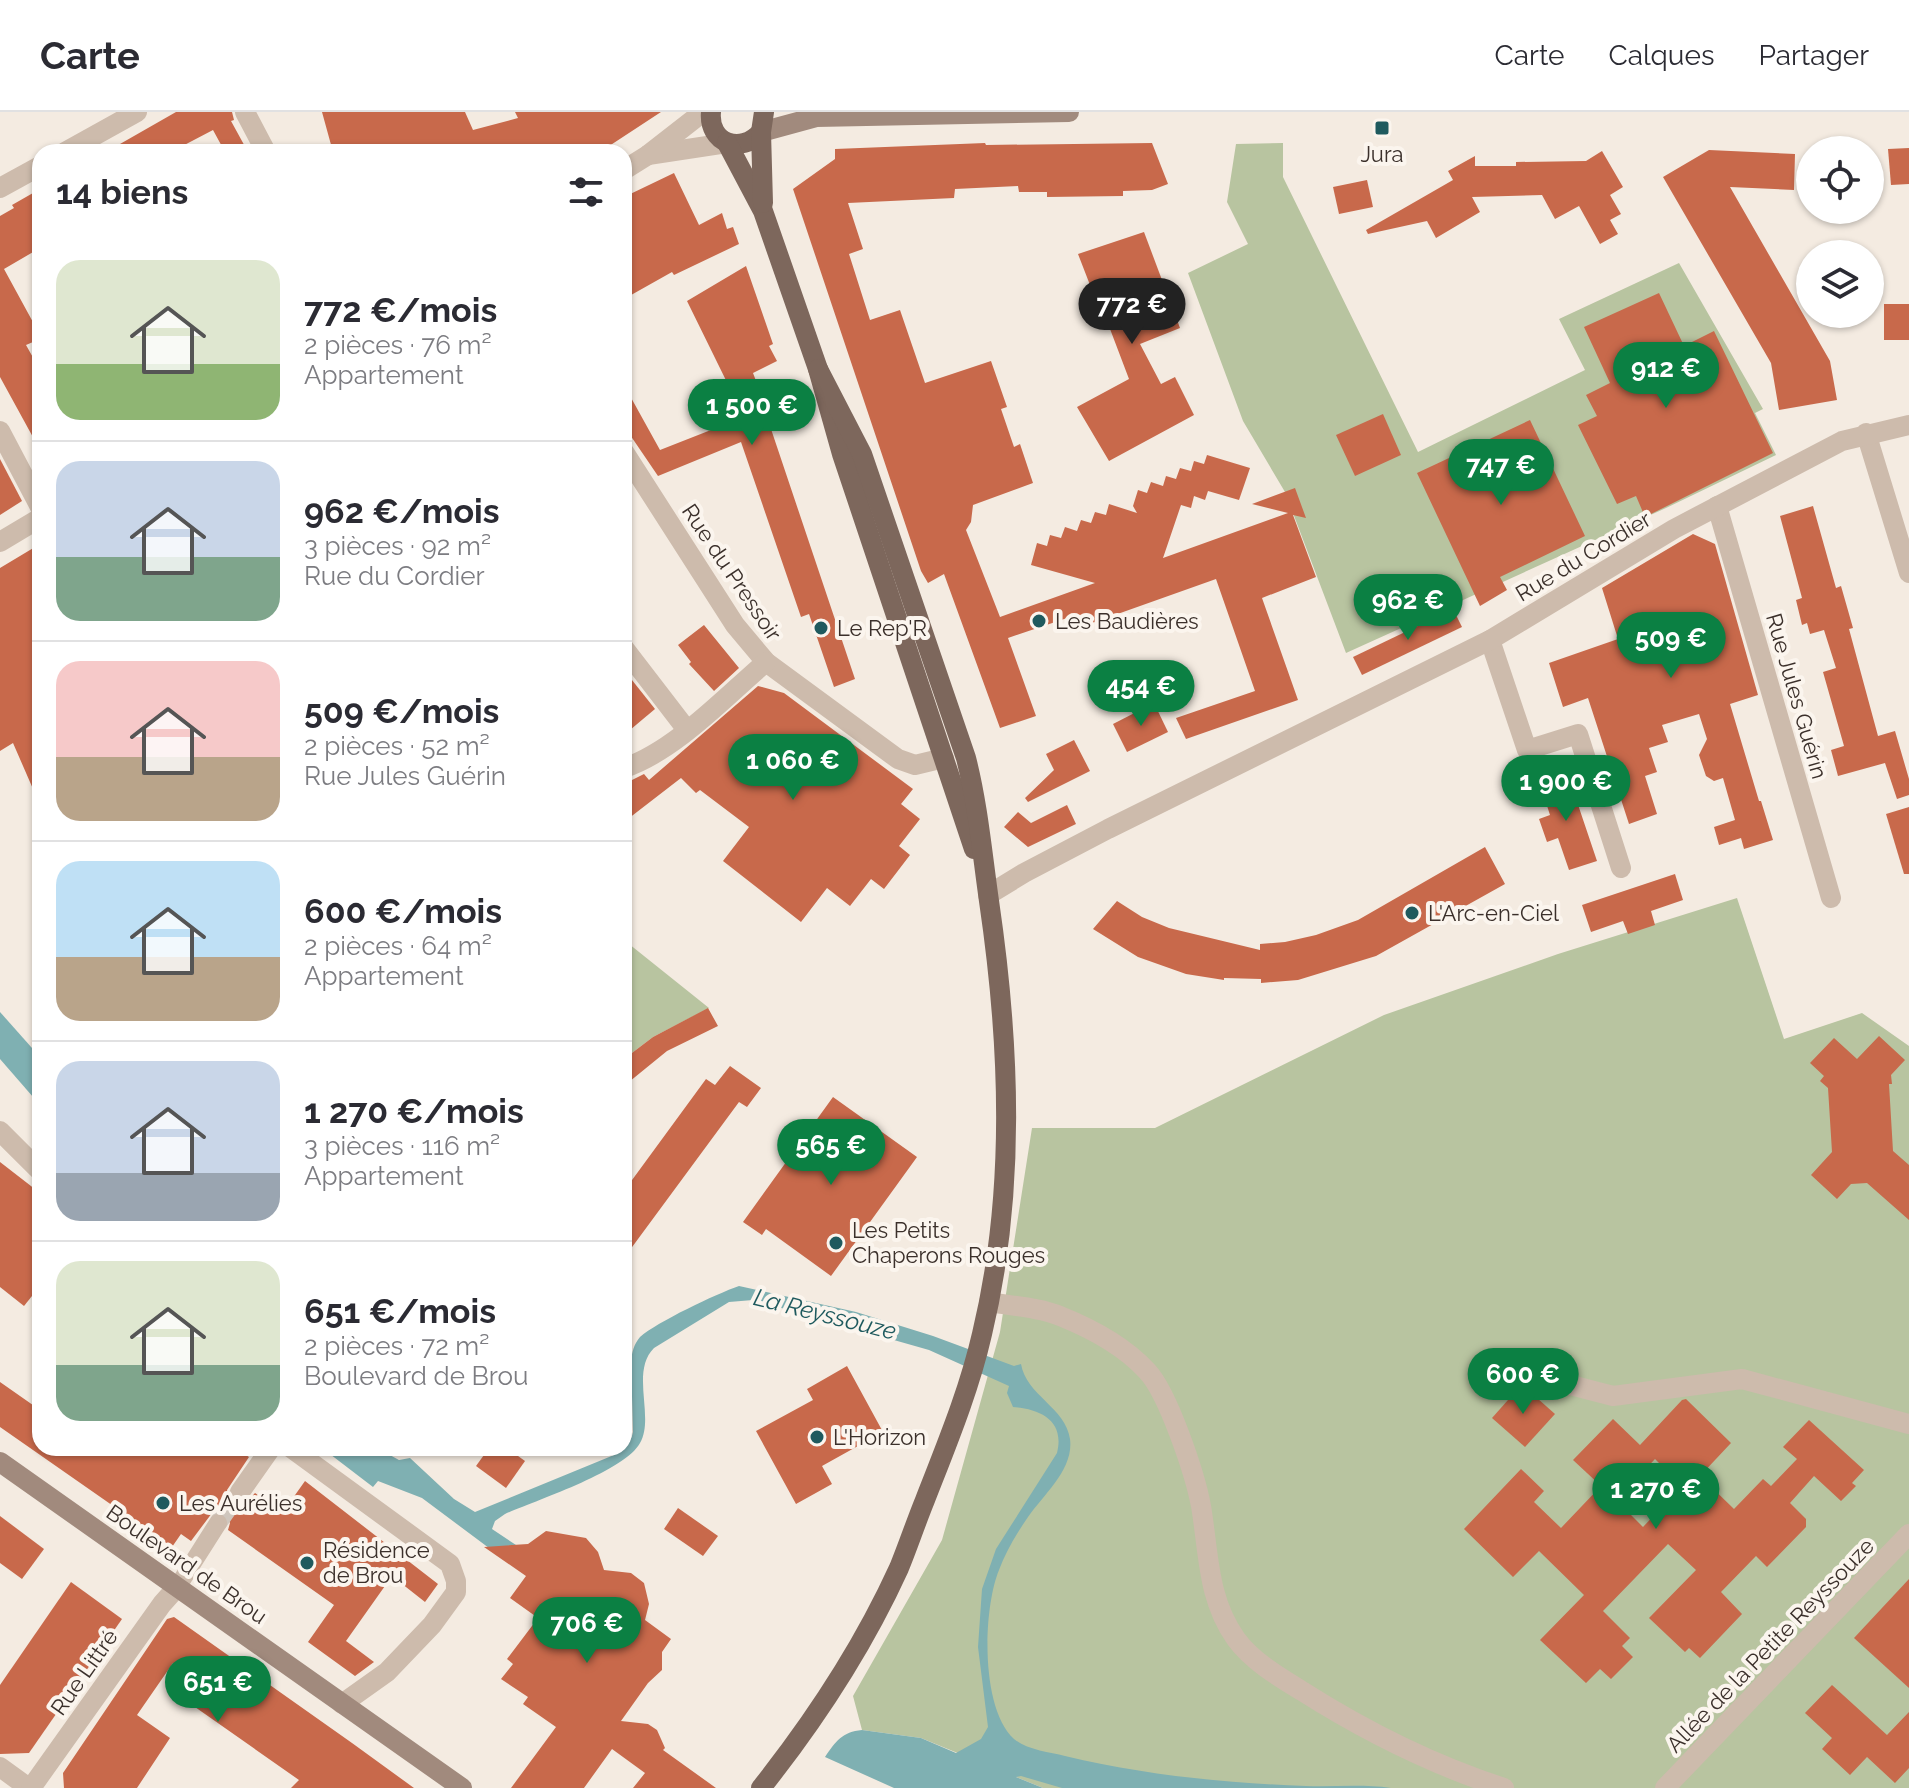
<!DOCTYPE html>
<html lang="fr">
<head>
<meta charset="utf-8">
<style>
	body { margin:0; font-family:Raleway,sans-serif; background:#f2f2f3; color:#2b2b33; height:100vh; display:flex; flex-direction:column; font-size:30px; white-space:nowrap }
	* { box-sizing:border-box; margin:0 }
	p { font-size:26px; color:#7c7c81 }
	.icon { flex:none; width:44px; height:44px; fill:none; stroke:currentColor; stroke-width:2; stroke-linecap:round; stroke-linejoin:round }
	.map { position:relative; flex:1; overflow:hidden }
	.panel { position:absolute; left:32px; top:32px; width:600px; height:1312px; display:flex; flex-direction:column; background:#fff; border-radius:24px; box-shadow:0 2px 6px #0004 }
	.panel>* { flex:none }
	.fabs { position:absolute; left:1796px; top:24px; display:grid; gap:16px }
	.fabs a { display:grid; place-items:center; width:88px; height:88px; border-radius:50%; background:#fff; box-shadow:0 2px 6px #0004; font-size:40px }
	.price { position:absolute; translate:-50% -68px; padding:0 18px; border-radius:28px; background:#0b8043; color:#fff; font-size:26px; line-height:52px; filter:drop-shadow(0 2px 4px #0008) }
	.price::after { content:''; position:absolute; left:50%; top:48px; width:24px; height:18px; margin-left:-12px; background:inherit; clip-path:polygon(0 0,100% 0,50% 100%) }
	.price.active { background:#222; color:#fff }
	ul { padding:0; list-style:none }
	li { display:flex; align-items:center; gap:24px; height:200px; padding:0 24px }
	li+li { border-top:2px solid #e1e1e2 }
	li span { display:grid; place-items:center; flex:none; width:224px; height:160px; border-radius:24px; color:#555 }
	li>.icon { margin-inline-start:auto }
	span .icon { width:96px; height:96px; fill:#fffc; stroke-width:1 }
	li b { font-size:34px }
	h2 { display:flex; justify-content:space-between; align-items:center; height:96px; padding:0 24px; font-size:34px }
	header { display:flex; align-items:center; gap:48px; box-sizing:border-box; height:112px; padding:0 40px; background:#fff; border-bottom:2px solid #e1e1e2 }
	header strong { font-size:38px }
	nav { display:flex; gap:44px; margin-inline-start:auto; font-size:28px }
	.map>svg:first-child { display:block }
</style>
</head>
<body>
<header>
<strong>Carte</strong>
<nav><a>Carte</a><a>Calques</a><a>Partager</a></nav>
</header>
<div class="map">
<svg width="1909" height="1676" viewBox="0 0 1909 1676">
	<rect width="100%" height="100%" fill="#f4ebe1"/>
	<g fill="#b8c4a0">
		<path d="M1283,31V65L1418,340L1585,258L1559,207L1679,151L1763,297L1755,301L1776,343L1666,396L1346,541L1285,380L1243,309L1188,161L1248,132L1227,90L1236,32Z"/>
		<path d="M1737,786L1784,927L1862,901L1909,934V1676H1043L921,1626L862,1618L853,1584L942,1428L1000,1220L1032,1016H1155L1384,903L1558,842Z"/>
		<path d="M624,828L709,896L653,925L624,947Z"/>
	</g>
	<g fill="#7fb0b2">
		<path d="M0,900L40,945V993L0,947Z"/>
		<path d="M739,1174L856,1200L933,1224L1014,1254L1021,1252C1026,1283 1066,1296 1070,1327C1074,1357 1044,1382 1028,1405C1017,1421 1006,1439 999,1458C983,1497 980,1596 1014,1627C1027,1638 1049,1640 1065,1644C1144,1663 1225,1671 1306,1674C1334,1675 1363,1672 1391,1676H1062L1021,1664L1016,1665L1043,1676H894L825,1645C836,1629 842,1620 862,1618L921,1626L956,1641L981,1627L988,1615L978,1535L982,1477L996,1437L1057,1341C1065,1309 1041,1297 1013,1295L1007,1281L1009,1274L929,1238L753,1188L729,1190L654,1236C630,1260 655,1305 640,1331C625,1359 537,1388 505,1402L495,1409L492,1417L516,1433L489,1436L422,1386L378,1369L373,1375L322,1336H377L399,1348L410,1346L454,1387L475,1400L614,1343C623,1337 631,1331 633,1320L631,1249C632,1240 634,1232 640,1225C657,1210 716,1182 739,1174Z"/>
	</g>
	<g fill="#c8694b" fill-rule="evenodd">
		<path d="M176,0H232L234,8L231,9L248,40H225L213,18L171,40H106Z"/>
		<path d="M322,0H465L473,18L518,6L515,0H661L600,40H333Z"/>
		<path d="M985,31L986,33L1152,31L1168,72L1152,78L1123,79V84L1047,85V80H1019L1018,74L955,77L954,86L848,91L863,137L849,142L870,208L900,198L925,271L991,249L1007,295L1001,297L1014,335L1020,332L1033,371L973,393L971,410L966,418L1000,505L1095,471L1031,453L1037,431L1047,434L1050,423L1061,426L1065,415L1077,419L1081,408L1091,411L1095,400L1106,403L1109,392L1137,401L1133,394L1138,378L1147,381L1151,370L1163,374L1166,364L1176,367L1180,356L1191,359L1194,349L1204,352L1207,343L1250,356L1239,388L1208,379L1205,388L1194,384L1191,396L1181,393L1163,446L1288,401L1252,392L1295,376L1306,406L1293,403L1316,465L1262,486L1298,588L1186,627L1176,606L1255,579L1216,467L1081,515L1076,503L1008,526L1036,604L1000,616L944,462L928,471L921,459L793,77L835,47V37Z"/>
		<path d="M1909,36V72L1891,73L1888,37Z"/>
		<path d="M1709,38L1795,42L1794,78L1730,75L1830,249L1837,288L1779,298L1771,251L1663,65Z"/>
		<path d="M1602,39L1623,75L1610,83L1621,102L1610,108L1618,122L1600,132L1579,94L1555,107L1542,83L1472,85L1480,100L1436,126L1427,109L1368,122L1366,118L1453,68L1448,59L1475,44V54H1516V50L1586,49Z"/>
		<path d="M674,61L699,113L722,101L727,117L733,115L739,132L674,163L672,160L624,187V85Z"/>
		<path d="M1367,68L1373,95L1339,102L1333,75Z"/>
		<path d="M40,77V136L4,157L40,223V227L26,233L40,258V338L0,265V104L14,96L12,93Z"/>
		<path d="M1144,120L1180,216L1140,232L1161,272L1175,265L1194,303L1109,349L1077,295L1129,267L1107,209L1100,212L1086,174L1090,173L1078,142Z"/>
		<path d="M746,154L773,232L769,234L777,249L753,261L774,316L771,317L855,567L834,575L809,502L801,505L741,330L658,364L624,314V273L660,338L744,305L687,189Z"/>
		<path d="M1659,181L1684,234L1714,219L1773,341L1645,405L1636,384L1617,392L1578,313L1597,304L1586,283L1610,271L1584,215Z"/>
		<rect x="1884" y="192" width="25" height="36"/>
		<path d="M1383,302L1401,343L1355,364L1336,323Z"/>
		<path d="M1530,308L1585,424L1500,465L1507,478L1480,494L1417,361Z"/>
		<path d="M0,347L22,389L0,403Z"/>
		<path d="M1813,394L1836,476L1841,474L1853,516L1849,517L1878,624L1895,619L1909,667V683L1897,687L1885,651L1838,664L1831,638L1844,634L1823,560L1836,556L1824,518L1810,522L1807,511L1802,513L1796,488L1802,486L1780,404Z"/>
		<path d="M1693,422L1715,432L1758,583L1730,592L1759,689H1761L1773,728L1744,737L1741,726L1719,733L1714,715L1735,708L1723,666L1714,669L1706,664L1699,643L1707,627L1699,602L1662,613L1668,630L1649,636L1657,660L1645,664L1657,702L1629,712L1588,586L1563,595L1549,551L1618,527L1602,476Z"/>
		<path d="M40,432V693L13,631L0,639V456Z"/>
		<path d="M1453,497L1462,515L1362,563L1353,545Z"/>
		<path d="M704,513L739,556L714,579L689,552L691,550L678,533Z"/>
		<path d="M624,558L655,597L624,623Z"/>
		<path d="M758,574L784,581L913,677L901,692L920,707L899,734L910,743L884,777L871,767L850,794L827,776L801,810L723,749L749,715L700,678L696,681L681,666L624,710V672L644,662L649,668Z"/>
		<path d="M1154,591L1168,620L1127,640L1113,612Z"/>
		<path d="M1074,628L1090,659L1028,690L1025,686L1054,658L1046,642Z"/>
		<path d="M1568,663L1597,749L1569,758L1558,726L1547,730L1539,707L1550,703L1540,672Z"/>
		<path d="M1067,693L1076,712L1028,735L1004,715L1018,700L1031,711Z"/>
		<path d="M1909,695V762H1904L1886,702Z"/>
		<path d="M1485,735L1505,772L1376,844L1298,868L1261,871V867L1224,866V868L1186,862L1138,845L1093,817L1117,789L1142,805L1169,816L1260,838V832L1285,830L1316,823L1358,808Z"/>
		<path d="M1675,762L1683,788L1651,799L1655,813L1628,822L1623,809L1591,820L1582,793Z"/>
		<path d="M708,896L718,914L667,939L624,974V947L653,925Z"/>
		<path d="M1879,924L1905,948L1891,963L1892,972H1889L1893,1039L1909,1053V1108L1867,1071L1851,1072L1837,1087L1811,1063L1832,1040L1828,976L1820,969L1824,964L1810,951L1834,926L1857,947Z"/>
		<path d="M730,954L761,976L747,995L739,990L624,1146V1079L706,967L715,973Z"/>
		<path d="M833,985L917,1045L831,1164L766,1117L762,1123L743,1110Z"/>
		<path d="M0,1050L40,1081V1174L24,1194L0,1175Z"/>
		<path d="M847,1254L883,1320L822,1354L832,1372L796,1392L756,1319L813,1288L807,1277Z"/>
		<path d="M0,1270L40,1298V1336H236L249,1345L227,1378L228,1385L233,1391L245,1392L255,1381L283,1400L305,1369L438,1472L425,1490L392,1464L346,1529L374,1550L355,1564L308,1530L334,1493L228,1418L230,1411L225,1401H212L191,1429L181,1422L172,1435L0,1315Z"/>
		<path d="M1528,1278L1555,1302L1525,1335L1492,1306L1516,1279Z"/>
		<path d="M1686,1287L1731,1331L1700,1364L1734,1397L1763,1367L1771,1374L1797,1347L1783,1335L1809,1308L1864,1358L1852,1371L1856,1374L1841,1389L1814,1364L1790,1391L1806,1407V1415L1767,1455L1756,1444L1721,1480L1742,1502L1700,1546L1689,1536L1685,1540L1649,1506L1696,1458L1668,1432L1603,1499L1630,1526L1622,1534L1633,1545L1611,1567L1600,1557L1586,1571L1540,1528L1584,1483L1539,1439L1513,1465L1464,1417L1521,1357L1544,1379L1534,1390L1561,1416L1601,1374L1573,1348L1613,1307L1640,1333L1682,1288ZM1655,1347L1682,1374L1643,1415L1616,1388Z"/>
		<path d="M489,1336H507L525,1349L506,1376L476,1354Z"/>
		<path d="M678,1396L718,1424L703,1444L664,1417Z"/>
		<path d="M0,1404L44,1437L22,1467L0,1451Z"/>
		<path d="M546,1419L586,1426L598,1440L604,1458L631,1461L644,1471L649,1492L645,1508L671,1527L662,1540V1558L648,1571L621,1609L648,1612L657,1618L665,1636L663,1638L716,1676H633L645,1661L612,1637L584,1676H511L556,1615L523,1592L528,1585L501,1567L513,1552L507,1547L538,1506L510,1486L526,1464L484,1435L528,1432Z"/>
		<path d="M1909,1467V1576L1854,1526Z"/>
		<path d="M71,1470L122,1507L29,1641L0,1642V1573Z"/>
		<path d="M174,1505L352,1631L414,1676H291L299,1668L195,1595L210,1576L173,1551L137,1603L170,1626L137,1676H64L63,1661L167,1507Z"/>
		<path d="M1832,1573L1887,1623L1909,1600V1656L1895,1671L1867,1645L1850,1663L1822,1637L1832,1626L1805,1601Z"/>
	</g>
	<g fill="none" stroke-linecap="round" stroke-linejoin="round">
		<path stroke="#cfc6bd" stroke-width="18" stroke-dasharray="18 9" stroke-linecap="butt" d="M218,1411L240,1380"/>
		<path stroke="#cdbbac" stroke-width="18" d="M178,1474L218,1411"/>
		<g stroke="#cdbbac" stroke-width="20">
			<path d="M245,0L266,40"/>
			<path d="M65,40L137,0"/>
			<path d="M0,76L40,54"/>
			<path d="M0,319L40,395"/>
			<path d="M1866,321L1909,461"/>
			<path d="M624,340L735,513L766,550L898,647L915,653L944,646"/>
			<path d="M1717,394L1831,786"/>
			<path d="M1490,528L1527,638L1578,622L1621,756"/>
			<path d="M624,536L687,618"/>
			<path d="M624,656C675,639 725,585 766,550"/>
			<path d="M988,783L1024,761L1108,717L1490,528L1674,417L1842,329L1909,313"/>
			<path d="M0,1019L40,1059"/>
			<path d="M989,1190C1011,1194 1039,1195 1060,1204C1090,1216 1125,1235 1147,1259C1168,1281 1195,1362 1201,1394C1209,1441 1207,1486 1236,1527C1252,1549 1279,1565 1302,1579C1365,1619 1433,1653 1504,1676"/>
			<path d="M1501,1268L1536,1264L1613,1284L1742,1267L1909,1312"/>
			<path d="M291,1336L450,1452L456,1469V1480L432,1513L387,1560L342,1592"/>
			<path d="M240,1380L271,1336"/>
			<path d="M0,1655L29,1676"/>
			<path d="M31,1676L162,1492L178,1474"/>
			<path d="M1665,1676L1909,1422"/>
		</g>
		<g stroke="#cdbbac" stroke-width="20">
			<path d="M648,43L727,31"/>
			<path d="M624,58L648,43L703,0"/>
			<path d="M0,430L40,406"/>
		</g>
		<g stroke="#a18a7d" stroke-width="20">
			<path d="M761,20L816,5L1069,0"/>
			<path d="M0,1350L462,1676"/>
		</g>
		<g stroke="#7d675c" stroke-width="20">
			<path d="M711,0C708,31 741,43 761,20"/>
			<path d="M727,31L763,99L818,257L842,342L974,737"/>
			<path d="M763,91L761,20L764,0"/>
			<path d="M761,1676C815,1608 863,1535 899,1456C908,1434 916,1410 925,1388C946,1334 969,1279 982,1222C1016,1081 1010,932 989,789C982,740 978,693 966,646L862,342L818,257"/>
		</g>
	</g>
	<g fill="#1f5a5e" stroke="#fbf5ee" stroke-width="3">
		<rect x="1374" y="8" width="16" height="16" rx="4"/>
		<circle cx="1039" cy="509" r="8"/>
		<circle cx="821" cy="516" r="8"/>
		<circle cx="1412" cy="801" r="8"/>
		<circle cx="836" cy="1131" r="8"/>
		<circle cx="817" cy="1325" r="8"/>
		<circle cx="163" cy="1391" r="8"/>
		<circle cx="307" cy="1451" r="8"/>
	</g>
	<g text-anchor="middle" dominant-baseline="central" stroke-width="8" stroke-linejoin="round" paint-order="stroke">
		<g font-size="22" fill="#3b302b" stroke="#fbf5ee" text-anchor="start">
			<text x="1382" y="42" text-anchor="middle">Jura</text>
			<text x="1055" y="509">Les Baudières</text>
			<text x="837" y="516">Le Rep'R</text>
			<text x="1428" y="801">L'Arc-en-Ciel</text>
			<text x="852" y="1118">Les Petits<tspan x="852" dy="25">Chaperons Rouges</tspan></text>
			<text x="833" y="1325">L'Horizon</text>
			<text x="179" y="1391">Les Aurélies</text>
			<text x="323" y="1438">Résidence<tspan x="323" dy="25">de Brou</tspan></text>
		</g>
		<g font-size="22" fill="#3b302b" stroke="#fbf5ee">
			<text transform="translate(1583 444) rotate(-31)">Rue du Cordier</text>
			<text transform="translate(732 460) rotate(56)">Rue du Pressoir</text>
			<text transform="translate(1797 584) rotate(74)">Rue Jules Guérin</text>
			<text transform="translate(187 1452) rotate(35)">Boulevard de Brou</text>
			<text transform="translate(1770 1533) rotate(-46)">Allée de la Petite Reyssouze</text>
			<text transform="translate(84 1560) rotate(-55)">Rue Littré</text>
		</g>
		<g font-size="24" font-style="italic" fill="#1f5a5e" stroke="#fbf5ee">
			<text transform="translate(825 1202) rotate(14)">La Reyssouze</text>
		</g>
	</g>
</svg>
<div class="fabs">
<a><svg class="icon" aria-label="locate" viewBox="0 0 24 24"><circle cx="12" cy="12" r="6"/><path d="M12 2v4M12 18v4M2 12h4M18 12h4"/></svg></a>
<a><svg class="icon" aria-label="layers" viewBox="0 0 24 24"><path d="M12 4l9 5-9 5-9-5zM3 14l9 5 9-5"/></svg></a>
</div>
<b class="price active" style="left:1132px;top:234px">772 €</b>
<b class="price" style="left:1666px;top:298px">912 €</b>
<b class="price" style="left:752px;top:335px">1 500 €</b>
<b class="price" style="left:1501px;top:395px">747 €</b>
<b class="price" style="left:1408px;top:530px">962 €</b>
<b class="price" style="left:1671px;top:568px">509 €</b>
<b class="price" style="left:1141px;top:616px">454 €</b>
<b class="price" style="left:793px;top:690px">1 060 €</b>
<b class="price" style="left:1566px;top:711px">1 900 €</b>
<b class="price" style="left:831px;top:1075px">565 €</b>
<b class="price" style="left:1523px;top:1304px">600 €</b>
<b class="price" style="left:1656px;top:1419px">1 270 €</b>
<b class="price" style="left:587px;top:1553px">706 €</b>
<b class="price" style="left:218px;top:1612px">651 €</b>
<section class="panel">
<h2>14 biens<svg class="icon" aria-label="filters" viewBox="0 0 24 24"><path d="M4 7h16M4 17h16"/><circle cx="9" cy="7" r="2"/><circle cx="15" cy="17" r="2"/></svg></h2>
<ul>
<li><span style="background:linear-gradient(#dfe7d0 65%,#8fb573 0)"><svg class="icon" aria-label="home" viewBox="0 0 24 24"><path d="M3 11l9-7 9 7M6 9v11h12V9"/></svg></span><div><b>772 €/mois</b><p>2 pièces · 76 m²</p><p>Appartement</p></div></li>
<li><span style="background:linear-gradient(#c9d6e8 60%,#7fa58c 0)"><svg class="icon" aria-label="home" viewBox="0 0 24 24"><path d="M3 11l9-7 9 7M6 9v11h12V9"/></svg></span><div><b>962 €/mois</b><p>3 pièces · 92 m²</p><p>Rue du Cordier</p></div></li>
<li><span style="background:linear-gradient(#f6c9c9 60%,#b9a48a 0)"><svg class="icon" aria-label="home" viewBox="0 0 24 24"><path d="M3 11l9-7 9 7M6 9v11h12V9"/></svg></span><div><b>509 €/mois</b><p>2 pièces · 52 m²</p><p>Rue Jules Guérin</p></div></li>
<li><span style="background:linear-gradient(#bfe0f5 60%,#b9a48a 0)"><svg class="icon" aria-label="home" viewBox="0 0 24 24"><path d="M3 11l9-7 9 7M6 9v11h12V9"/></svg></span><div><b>600 €/mois</b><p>2 pièces · 64 m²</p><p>Appartement</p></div></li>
<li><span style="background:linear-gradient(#c9d6e8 70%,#9aa5b1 0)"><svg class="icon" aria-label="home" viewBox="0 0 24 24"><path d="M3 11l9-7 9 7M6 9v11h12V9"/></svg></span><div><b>1 270 €/mois</b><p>3 pièces · 116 m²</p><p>Appartement</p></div></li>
<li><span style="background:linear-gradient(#dfe7d0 65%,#7fa58c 0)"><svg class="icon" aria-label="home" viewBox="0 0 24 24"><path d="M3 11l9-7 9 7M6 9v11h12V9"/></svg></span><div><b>651 €/mois</b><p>2 pièces · 72 m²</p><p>Boulevard de Brou</p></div></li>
</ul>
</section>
</div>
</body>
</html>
